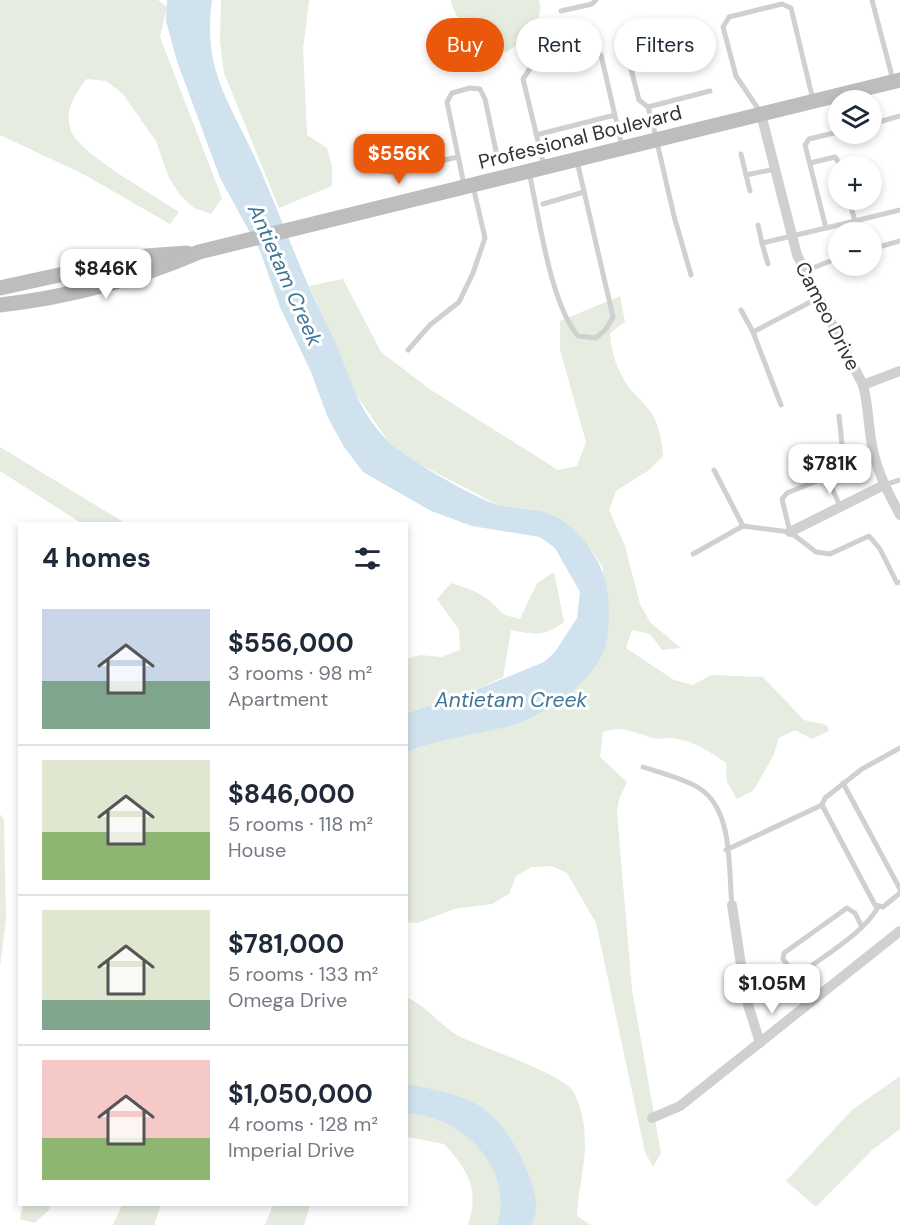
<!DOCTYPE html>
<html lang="en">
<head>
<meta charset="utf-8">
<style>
	body { margin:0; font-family:"DM Sans",sans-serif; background:#f2f2f3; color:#1f2937; height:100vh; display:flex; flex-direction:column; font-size:22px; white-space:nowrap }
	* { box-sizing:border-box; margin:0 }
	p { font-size:20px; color:#747a83 }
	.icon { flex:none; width:33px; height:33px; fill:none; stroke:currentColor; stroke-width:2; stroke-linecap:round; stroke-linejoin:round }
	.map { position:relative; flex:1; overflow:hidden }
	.side { position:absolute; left:18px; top:522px; width:390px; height:684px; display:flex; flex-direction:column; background:#fff; border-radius:0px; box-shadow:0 3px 9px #0003 }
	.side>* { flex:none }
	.guide { position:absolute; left:426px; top:18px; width:384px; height:54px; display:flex; gap:12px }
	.fabs { position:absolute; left:828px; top:90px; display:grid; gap:12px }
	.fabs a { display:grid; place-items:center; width:54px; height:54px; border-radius:50%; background:#fff; box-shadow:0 3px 9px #0003; font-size:30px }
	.price { position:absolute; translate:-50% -51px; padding:0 14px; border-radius:12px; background:#fff; color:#222; font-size:20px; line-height:39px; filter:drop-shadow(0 2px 3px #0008) }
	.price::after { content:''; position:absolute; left:50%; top:36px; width:18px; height:14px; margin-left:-9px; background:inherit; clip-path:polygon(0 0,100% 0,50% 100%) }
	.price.current { background:#ea580c; color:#fff }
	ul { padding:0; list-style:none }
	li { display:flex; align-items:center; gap:18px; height:150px; padding:0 24px }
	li+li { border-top:2px solid #e0e1e3 }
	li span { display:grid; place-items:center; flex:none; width:168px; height:120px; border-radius:0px; color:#555 }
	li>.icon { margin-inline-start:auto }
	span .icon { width:72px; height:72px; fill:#fffc; stroke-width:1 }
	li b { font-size:26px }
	h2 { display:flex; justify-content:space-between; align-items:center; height:72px; padding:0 24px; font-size:26px }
	.pill { padding:0 21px; border-radius:27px; background:#fff; box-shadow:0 3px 9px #0003; font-size:21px; line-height:54px }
	.pill.current { background:#ea580c; color:#fff }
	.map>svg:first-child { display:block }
</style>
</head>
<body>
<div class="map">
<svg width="900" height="1225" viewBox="0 0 900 1225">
	<rect width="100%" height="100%" fill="#fff"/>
	<g fill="#e6ecdf">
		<path d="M0,0H158L167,7L160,37L222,198L211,214L194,208L180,195L169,178L156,141L122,93L106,81L87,79C74,94 63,113 72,133C83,156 156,196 179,212L170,224L83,174L0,135Z"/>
		<path d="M221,0H309L303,49L307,135L327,148L332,166V186L279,208L224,73L220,42Z"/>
		<path d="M451,0H539C545,23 524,40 507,52C501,52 492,52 488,49C476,42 451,14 451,0Z"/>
		<path d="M343,279L381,352L431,390L558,470L577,466L586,442L560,350V321L620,296L625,322L610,333C611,353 617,370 628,386C637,398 648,405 655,419C660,431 662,443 663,456L649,470L616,491L609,510L625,546L640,604L650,622L681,648L662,650L650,634L632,630L626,648L674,680L693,685L711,675L763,677L804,720L827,725L829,731L812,739L795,730L779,738L773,756L754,790L737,799L727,782L726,763C711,752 690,739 671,738C665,737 658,740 653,738C635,733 622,725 603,732L600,757L627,782L619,799L617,813L632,990L661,1153L653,1167L645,1152L596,923L567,873L552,866L532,867L516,876L509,894L492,904L454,909L418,923L407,922V752C442,737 482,734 518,723C547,714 572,691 593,670L603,568L594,553L568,526L532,509L500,506L406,457L388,441L351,387L335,341L309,286Z"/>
		<path d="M0,447L125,523H81L0,471Z"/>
		<path d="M554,572L564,622C544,637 535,635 511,630L503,677L468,693L407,713L406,659L420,655L441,657L460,650L459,630L437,599L451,583C463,587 477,591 487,599C505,612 494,613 520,619L537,583Z"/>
		<path d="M0,814L4,820L6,920L0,967Z"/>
		<path d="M406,997C428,1006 440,1027 461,1037C483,1048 560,1073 572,1090C583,1106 585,1129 585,1147C584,1170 578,1193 577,1216L591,1225H532L536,1205L450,1094L407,1084Z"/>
		<path d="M900,1076V1129L872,1150L816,1207L786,1181L852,1110Z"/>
		<path d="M407,1114C462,1115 515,1169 497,1225H468C480,1189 468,1170 444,1144L407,1137Z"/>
		<path d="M23,1205V1204L50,1205L49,1210L34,1223L20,1219Z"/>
		<path d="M122,1205V1204L161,1205L154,1225H113Z"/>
		<path d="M273,1205H310L304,1225H265Z"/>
	</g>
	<g fill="#cfe2ee">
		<path d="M167,0H212C209,23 209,45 215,68C225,104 246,135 260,169C277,208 292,248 309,287C317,305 326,321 334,339C351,378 356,409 388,441C403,457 481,502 502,506C520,509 538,508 554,516C582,530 606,565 608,596C609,613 610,638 603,653C589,684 550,712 519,723C482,735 442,737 407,752V713L468,693L544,662L555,652L577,618L580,592L555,548L540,537L472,526L431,511L363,472L344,447L328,418L311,372L280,307L260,251L220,178L177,61L166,21Z"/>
		<path d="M407,1084C430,1089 457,1093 478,1105C506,1121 532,1171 536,1202C537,1210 534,1218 532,1225H497C515,1169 462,1115 407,1114Z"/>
	</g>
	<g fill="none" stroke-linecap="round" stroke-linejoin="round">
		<g stroke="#d0d0d0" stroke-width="5">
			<path d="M872,0L893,80"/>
			<path d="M561,11L592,4L596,0"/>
			<path d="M654,33L633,38L625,46L639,100L648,107L653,125L674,216L691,275"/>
			<path d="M648,107L710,91"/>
			<path d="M761,113L736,76L723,27L729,17L782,4L791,8L813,100"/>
			<path d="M872,124L900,116"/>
			<path d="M838,132L809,139L805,145L826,228L900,210"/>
			<path d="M536,135L615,115"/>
			<path d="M741,154L746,175L775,169"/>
			<path d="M362,160L382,171L391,172L458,157"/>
			<path d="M810,163L835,157L841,166"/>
			<path d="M544,166L523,79L531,67L597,53L601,55L622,146"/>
			<path d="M529,172C539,216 550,303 578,336L596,338L606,329L613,317L577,161"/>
			<path d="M746,175L750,191"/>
			<path d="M464,185L447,102L452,93L470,88L480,89L485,99L496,151"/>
			<path d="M849,200L855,221"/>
			<path d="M543,204L584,192"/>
			<path d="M758,225L762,243L826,228"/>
			<path d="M762,243L768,264"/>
			<path d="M872,249L900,241"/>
			<path d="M805,271L838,258"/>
			<path d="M741,310L753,332"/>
			<path d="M408,350L430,325L459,302L473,273L485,238L473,186"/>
			<path d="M781,405L753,332L818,298"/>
			<path d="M714,470L743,526L790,532L816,552L830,554L869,536L880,549L897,583L900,582"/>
			<path d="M827,477L841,469L844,463L839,416"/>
			<path d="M884,485L900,480"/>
			<path d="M790,532L782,499L787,493L827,477L840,506"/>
			<path d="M693,554L743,526"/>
			<path d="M900,748L862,769L825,798L822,805L875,905L883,907L900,893"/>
			<path d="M643,767C661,773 683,778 699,788C734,810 728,869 732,905"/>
			<path d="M843,783L900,889"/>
			<path d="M726,850L822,805"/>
			<path d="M798,979L783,959L784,953L847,908L855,913L862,927"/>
			<path d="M813,1001L798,979L803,972C825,955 866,931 878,907"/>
		</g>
		<g stroke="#d0d0d0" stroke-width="10">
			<path d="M761,114L797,255L863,385C869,407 868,429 873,450C878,474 889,494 900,515"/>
			<path d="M863,385L900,371"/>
			<path d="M790,532L884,485"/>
			<path d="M732,905L746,998L760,1043"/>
			<path d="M652,1118L680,1106L900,931"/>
		</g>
		<g stroke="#bdbdbd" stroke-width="15">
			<path d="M0,288L146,256L187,253"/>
			<path d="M0,305C68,297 137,279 199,252L900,80"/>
		</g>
	</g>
	<g text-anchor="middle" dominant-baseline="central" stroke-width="6" stroke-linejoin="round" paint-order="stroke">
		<g font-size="20" fill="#333" stroke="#fff">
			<text transform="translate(580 137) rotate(-14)">Professional Boulevard</text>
			<text transform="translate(828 316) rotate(63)">Cameo Drive</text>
		</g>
		<g font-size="21" font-style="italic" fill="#3f7597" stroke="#fff">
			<text transform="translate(285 275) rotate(66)">Antietam Creek</text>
			<text x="511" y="700">Antietam Creek</text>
		</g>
	</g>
</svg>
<div class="fabs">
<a><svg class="icon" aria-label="layers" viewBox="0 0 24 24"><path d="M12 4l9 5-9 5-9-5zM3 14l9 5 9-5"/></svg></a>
<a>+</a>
<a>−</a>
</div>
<b class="price current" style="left:399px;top:185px">$556K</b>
<b class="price" style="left:106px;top:300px">$846K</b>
<b class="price" style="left:830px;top:495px">$781K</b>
<b class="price" style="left:772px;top:1015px">$1.05M</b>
<div class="guide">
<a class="pill current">Buy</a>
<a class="pill">Rent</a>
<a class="pill">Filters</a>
</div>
<section class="side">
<h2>4 homes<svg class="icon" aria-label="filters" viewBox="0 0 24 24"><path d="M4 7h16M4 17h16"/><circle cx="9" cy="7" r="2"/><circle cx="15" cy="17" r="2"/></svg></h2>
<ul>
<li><span style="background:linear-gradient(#c9d6e8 60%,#7fa58c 0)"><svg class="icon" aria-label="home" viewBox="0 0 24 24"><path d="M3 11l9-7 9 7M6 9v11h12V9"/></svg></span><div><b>$556,000</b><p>3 rooms · 98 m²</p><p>Apartment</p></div></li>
<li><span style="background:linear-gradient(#dfe7d0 60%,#8fb573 0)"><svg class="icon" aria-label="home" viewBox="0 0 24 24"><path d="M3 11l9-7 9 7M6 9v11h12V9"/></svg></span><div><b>$846,000</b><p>5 rooms · 118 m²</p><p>House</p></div></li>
<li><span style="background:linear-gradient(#dfe7d0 75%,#7fa58c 0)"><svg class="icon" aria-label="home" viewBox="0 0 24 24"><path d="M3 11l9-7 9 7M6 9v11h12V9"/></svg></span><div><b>$781,000</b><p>5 rooms · 133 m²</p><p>Omega Drive</p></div></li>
<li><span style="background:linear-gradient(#f6c9c9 65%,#8fb573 0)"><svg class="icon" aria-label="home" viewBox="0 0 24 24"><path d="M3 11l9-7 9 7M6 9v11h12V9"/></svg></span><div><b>$1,050,000</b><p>4 rooms · 128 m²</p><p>Imperial Drive</p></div></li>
</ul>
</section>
</div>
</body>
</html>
